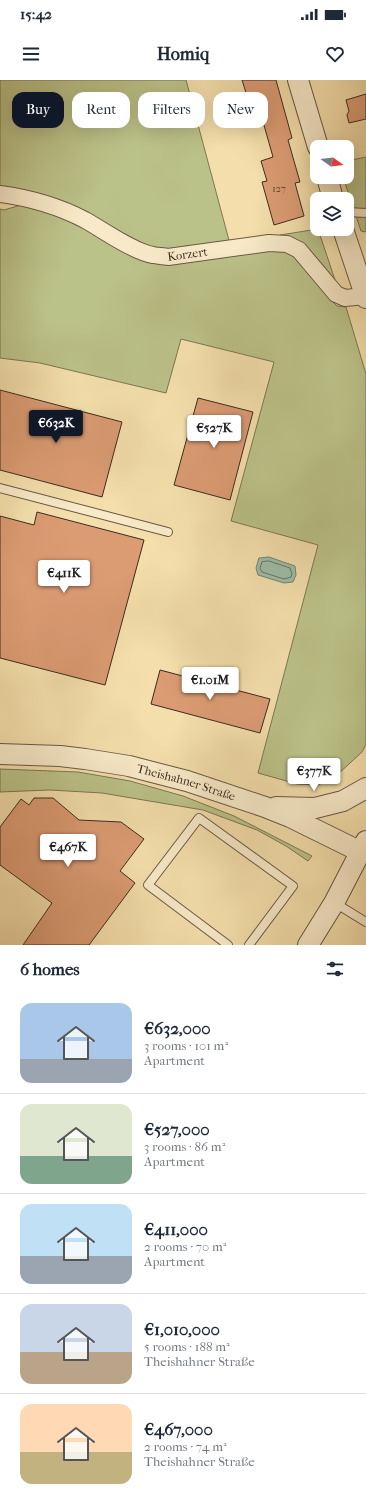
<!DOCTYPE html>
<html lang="en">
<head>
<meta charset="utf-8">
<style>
	body { margin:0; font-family:"IM FELL French Canon",serif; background:#f6f6f7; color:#1f2937; height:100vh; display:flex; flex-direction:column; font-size:15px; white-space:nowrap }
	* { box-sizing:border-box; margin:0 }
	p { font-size:13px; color:#747a83 }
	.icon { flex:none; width:22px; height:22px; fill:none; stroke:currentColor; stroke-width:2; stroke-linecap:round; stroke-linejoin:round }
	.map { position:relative; height:865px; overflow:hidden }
	.panel { display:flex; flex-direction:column; background:#fff; flex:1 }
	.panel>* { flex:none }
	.banner { position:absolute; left:12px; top:12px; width:342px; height:36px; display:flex; gap:8px }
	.needle { width:26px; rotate:104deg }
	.buttons { position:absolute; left:310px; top:60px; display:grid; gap:8px }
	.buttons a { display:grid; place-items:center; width:44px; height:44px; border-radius:8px; background:#fff; box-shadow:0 4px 16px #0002; font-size:20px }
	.price { position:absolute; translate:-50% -34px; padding:0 9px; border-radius:4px; background:#fff; color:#222; font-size:13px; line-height:26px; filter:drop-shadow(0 1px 2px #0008) }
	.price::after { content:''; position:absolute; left:50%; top:24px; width:12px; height:9px; margin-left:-6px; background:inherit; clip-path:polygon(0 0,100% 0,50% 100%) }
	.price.selected { background:#111827; color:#fff }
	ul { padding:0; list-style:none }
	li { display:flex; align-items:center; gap:12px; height:100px; padding:0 20px }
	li+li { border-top:1px solid #e0e1e3 }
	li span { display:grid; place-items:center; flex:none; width:112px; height:80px; border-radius:12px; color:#555 }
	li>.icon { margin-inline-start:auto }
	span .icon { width:48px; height:48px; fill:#fffc; stroke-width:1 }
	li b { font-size:17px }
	h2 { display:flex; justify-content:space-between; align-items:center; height:48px; padding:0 20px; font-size:17px }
	.chip { padding:0 14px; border-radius:12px; background:#fff; box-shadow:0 4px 16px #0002; font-size:14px; line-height:36px }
	.chip.selected { background:#111827; color:#fff }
	.status { display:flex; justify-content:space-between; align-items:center; height:28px; padding:0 20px; background:#fff; direction:ltr }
	.status svg { height:11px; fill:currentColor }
	header { display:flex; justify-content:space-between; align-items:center; height:52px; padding:0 20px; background:#fff; font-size:18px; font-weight:700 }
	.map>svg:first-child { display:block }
</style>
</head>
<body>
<div class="status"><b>15:42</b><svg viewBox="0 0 49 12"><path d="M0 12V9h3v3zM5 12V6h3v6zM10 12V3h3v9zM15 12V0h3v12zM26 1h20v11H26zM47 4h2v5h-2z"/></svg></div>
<header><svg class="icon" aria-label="menu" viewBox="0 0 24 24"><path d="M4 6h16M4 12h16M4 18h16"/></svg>Homiq<svg class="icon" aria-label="heart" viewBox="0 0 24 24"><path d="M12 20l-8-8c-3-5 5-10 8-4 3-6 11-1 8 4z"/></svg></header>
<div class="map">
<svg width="366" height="865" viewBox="0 0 366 865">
	<rect width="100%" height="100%" fill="#f4dfac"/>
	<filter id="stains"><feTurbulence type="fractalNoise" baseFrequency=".005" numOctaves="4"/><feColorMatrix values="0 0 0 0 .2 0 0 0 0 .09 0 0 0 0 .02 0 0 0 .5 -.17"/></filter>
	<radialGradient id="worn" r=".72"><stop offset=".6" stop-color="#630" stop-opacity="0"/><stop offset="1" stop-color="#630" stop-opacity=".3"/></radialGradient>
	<g fill="#bbc289" stroke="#7b7755">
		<path d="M0,0H186L230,164L155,171L0,109Z"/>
		<path d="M366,77V152L361,151L343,97H347V81Z"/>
		<path d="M21,125L49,131L80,143L145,180L265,170H283L296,174L329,218L337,226L346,227L366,294V664L362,672L337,695L318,705L297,704L258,693L318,465L231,441L274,282L181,259L166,313L40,283L0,278V129L4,130Z"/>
		<path d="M318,149L338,209L286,159L280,155Z"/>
		<path d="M0,689L78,692L130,701L183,716L234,736L312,776L308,781L286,766L257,750L203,730L102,713L50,710L0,712Z"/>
	</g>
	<path fill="#9cbda7" stroke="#758371" d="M269,477L295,486L296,495L293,502L284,503L258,495L256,488L259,478Z"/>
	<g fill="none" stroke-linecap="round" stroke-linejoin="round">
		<path stroke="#6c7464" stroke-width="1" d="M269,481L290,488L292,494L291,497L284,499L262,492L260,488L262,482Z"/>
	</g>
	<g fill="#db9b73" stroke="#3b2c21">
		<path d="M242,0H276L292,58L288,60L300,102L295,103L304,136L274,145L262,102L267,101L261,81L273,77L256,17L248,19Z"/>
		<path d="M366,14V39L349,43L347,35L349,31L346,20Z"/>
		<path d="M0,310L122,342L102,417L0,390Z"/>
		<path d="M198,318L253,332L230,420L174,405Z"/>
		<path d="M37,432L144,460L105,605L0,578V436L34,445Z"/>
		<path d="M160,590L270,619L260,653L151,624Z"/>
		<path d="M34,718H53L79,740L121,742L144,759L120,791L135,803L89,865H23L52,823L0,785V747L21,719L29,725Z"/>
	</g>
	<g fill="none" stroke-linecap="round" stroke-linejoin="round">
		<defs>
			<g id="service">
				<path d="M347,132L366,133"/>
				<path d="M0,408L168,452"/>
				<path d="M335,823L366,842"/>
				<path d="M228,865L148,805L199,738L293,806L249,865"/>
			</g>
			<g id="minor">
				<path id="s1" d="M0,114C30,118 58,126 85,140C103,150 134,172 153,175C158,176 163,176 168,177L269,163L287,164L299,170L336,214L345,218L365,216"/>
			</g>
			<g id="tertiary">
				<path d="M298,0L318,67"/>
				<path d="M327,97L333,119"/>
				<path d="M343,149L366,218"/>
				<path id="s2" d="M0,674L60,676L85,679L129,686L187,701L265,727L290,737L361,772"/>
				<path d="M276,727L315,728L343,721L366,708"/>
				<path d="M308,865L334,823L366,761"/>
			</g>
		</defs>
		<use href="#service" stroke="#695944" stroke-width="10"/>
		<use href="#minor" stroke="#695944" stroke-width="18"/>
		<use href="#tertiary" stroke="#695944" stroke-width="22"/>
		<use href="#service" stroke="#f8eac9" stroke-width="8"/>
		<use href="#minor" stroke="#f8eac9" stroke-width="16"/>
		<use href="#tertiary" stroke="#f8eac9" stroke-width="20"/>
	</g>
	<g text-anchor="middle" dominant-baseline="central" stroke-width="3" stroke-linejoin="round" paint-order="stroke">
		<g font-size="10" fill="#634836">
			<text x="279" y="109">127</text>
		</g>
		<g font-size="12" fill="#3b2c21" stroke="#f8eac9">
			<text stroke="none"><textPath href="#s1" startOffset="201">Korzert</textPath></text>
			<text stroke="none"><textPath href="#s2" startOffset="189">Theishahner Straße</textPath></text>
		</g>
	</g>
	<rect width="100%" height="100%" filter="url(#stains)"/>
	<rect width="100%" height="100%" fill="url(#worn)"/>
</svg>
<div class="buttons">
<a><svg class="needle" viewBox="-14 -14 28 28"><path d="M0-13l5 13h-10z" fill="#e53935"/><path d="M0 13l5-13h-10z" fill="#747a83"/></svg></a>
<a><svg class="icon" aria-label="layers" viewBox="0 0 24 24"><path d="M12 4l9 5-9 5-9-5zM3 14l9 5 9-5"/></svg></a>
</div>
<b class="price selected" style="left:56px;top:364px">€632K</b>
<b class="price" style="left:214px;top:369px">€527K</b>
<b class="price" style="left:64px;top:514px">€411K</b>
<b class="price" style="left:210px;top:621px">€1.01M</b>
<b class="price" style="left:314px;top:712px">€377K</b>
<b class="price" style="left:68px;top:788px">€467K</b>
<div class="banner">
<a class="chip selected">Buy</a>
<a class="chip">Rent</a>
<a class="chip">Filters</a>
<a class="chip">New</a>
</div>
</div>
<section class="panel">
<h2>6 homes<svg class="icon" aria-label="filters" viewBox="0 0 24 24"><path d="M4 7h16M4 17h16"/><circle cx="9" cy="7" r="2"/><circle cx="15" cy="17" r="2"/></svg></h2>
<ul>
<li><span style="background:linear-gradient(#a9c7e8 70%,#9aa5b1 0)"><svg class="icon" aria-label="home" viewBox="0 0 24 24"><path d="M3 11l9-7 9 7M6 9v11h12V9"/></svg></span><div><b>€632,000</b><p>3 rooms · 101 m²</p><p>Apartment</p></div></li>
<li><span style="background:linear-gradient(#dfe7d0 65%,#7fa58c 0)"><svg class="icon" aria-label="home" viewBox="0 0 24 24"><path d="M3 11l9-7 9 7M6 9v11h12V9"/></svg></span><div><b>€527,000</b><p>3 rooms · 86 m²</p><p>Apartment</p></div></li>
<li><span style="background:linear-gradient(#bfe0f5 65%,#9aa5b1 0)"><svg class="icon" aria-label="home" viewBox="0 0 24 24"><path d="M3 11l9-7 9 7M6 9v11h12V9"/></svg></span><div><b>€411,000</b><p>2 rooms · 70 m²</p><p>Apartment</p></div></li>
<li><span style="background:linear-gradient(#c9d6e8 60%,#b9a48a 0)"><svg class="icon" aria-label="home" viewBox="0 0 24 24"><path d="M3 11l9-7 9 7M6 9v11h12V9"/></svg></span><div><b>€1,010,000</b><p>5 rooms · 188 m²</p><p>Theishahner Straße</p></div></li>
<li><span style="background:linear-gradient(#ffd9b3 60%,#c2b280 0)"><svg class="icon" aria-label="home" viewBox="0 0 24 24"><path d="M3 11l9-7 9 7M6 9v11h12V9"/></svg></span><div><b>€467,000</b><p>2 rooms · 74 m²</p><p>Theishahner Straße</p></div></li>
</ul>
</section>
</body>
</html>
